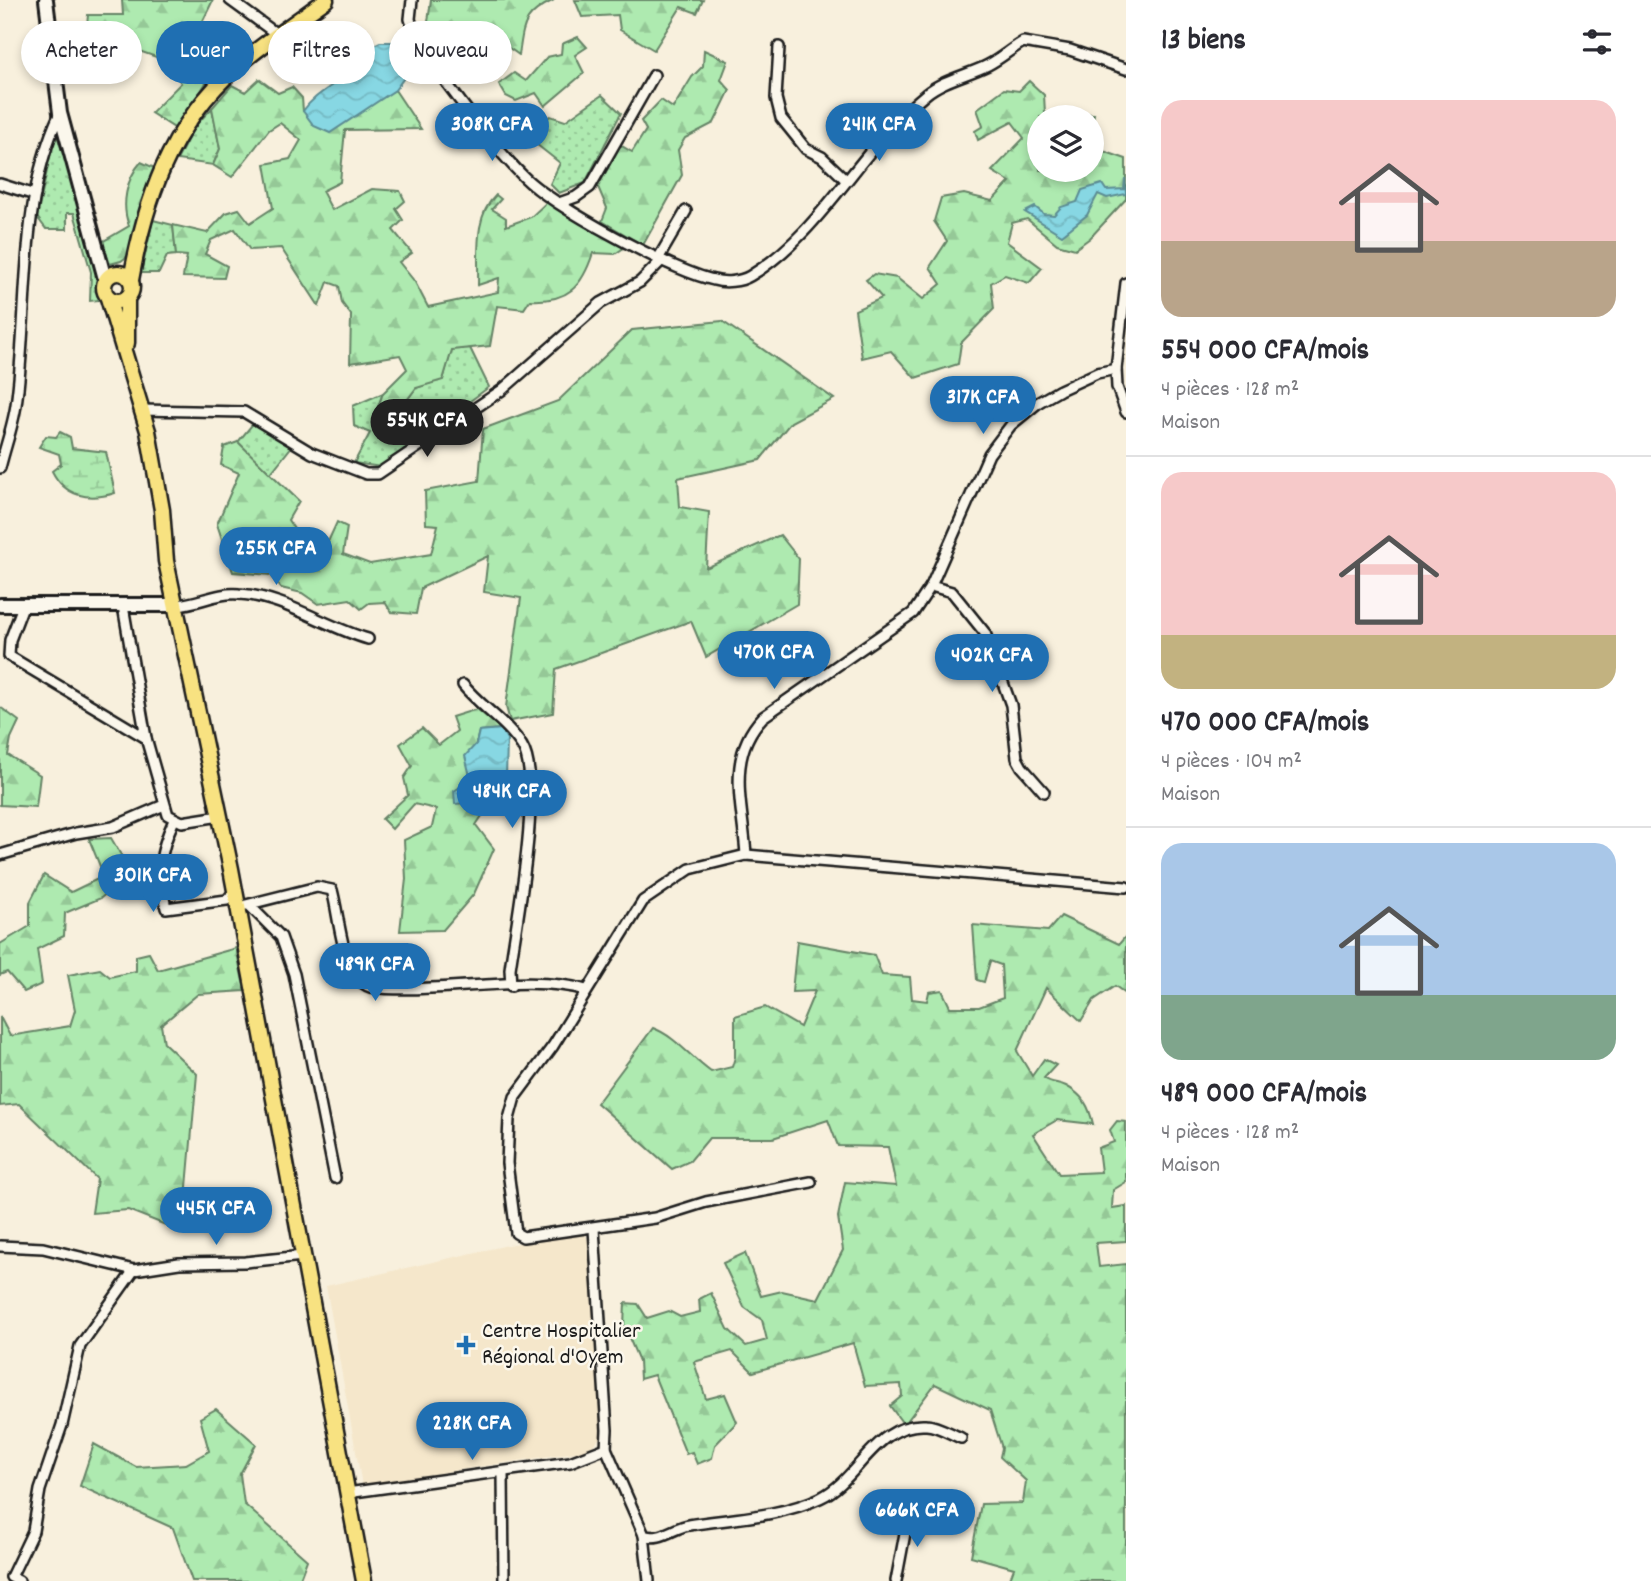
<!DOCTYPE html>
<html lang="fr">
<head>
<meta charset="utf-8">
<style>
	body { margin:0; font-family:Dekko,sans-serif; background:#f7f7f7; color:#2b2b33; height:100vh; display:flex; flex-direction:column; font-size:26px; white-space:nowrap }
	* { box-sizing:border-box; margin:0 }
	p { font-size:23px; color:#7c7c81 }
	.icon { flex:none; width:38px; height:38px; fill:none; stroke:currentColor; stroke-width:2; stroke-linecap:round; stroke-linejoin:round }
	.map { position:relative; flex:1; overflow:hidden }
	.sheet { display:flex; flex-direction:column; background:#fff; width:525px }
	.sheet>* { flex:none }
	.top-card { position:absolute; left:21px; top:21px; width:665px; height:63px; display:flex; gap:14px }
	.tools { position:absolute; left:1027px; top:105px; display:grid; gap:14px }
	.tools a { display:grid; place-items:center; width:77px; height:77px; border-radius:50%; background:#fff; box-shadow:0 4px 10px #0003; font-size:35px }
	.price { position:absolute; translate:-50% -60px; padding:0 16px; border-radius:24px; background:#1f6fb2; color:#fff; font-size:23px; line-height:46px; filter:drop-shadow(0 2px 4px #0008) }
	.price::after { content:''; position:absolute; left:50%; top:42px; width:21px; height:16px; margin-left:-10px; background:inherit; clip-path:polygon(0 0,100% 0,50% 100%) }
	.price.current { background:#222; color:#fff }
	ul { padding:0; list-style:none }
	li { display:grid; align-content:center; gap:14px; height:371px; padding:0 35px }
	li+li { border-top:2px solid #e1e1e2 }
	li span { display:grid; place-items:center; height:217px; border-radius:21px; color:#555 }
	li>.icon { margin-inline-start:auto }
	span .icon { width:126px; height:126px; fill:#fffc; stroke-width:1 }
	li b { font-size:30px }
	h2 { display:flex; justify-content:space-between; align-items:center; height:84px; padding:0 35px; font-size:30px }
	.pill { padding:0 24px; border-radius:32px; background:#fff; box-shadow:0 4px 10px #0003; font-size:24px; line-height:63px }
	.pill.current { background:#1f6fb2; color:#fff }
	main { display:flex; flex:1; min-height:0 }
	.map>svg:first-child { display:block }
</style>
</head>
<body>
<main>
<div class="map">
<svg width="1126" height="1581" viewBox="0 0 1126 1581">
	<defs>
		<pattern id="grass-dots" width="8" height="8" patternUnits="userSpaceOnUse" patternTransform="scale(1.75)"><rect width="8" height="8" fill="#aeeab0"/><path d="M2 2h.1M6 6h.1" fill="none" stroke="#95c897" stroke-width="1.8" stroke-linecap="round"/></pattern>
		<pattern id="forest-firs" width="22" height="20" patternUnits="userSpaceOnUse" patternTransform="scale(1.75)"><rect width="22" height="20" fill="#aeeab0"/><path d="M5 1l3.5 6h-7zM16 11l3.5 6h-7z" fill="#95c897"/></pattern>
		<pattern id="wetland-marsh" width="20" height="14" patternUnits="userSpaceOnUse" patternTransform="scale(1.75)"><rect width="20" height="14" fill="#aeeab0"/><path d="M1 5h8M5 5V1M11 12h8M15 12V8" fill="none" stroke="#95c897"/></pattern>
		<pattern id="water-waves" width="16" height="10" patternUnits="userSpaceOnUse" patternTransform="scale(1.75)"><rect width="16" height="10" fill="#87d7e3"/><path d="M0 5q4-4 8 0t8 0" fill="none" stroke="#74b8c2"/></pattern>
	</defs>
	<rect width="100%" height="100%" fill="#f8f0dd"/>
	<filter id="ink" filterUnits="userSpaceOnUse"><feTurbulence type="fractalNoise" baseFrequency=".0143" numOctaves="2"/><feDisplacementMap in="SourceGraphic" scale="14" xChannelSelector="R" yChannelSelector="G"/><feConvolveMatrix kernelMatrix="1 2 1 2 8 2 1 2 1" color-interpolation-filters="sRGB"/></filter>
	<g filter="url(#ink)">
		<path fill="#f5e7cb" d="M585,1232L588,1241L602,1436L588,1450L362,1485L326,1286L508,1245Z"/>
		<g fill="url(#grass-dots)" stroke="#658366" stroke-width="2">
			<path d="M602,95L621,113L585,183L559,193L550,184L560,163L527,137L550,116L565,121Z"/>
			<path d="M212,108L220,149L213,165L177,160L194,127Z"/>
			<path d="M54,138H58L109,299L90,301L91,272L74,213H67V229H46L37,217Z"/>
			<path d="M153,220L173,225L176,255L167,256L159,273H141Z"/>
			<path d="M470,348L489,387L381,467L354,463L370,433L354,426L353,406L383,393L377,410L404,404L416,388L443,379L452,349Z"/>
			<path d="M255,421L292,446L270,474L238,442Z"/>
		</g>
		<g fill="url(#forest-firs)" stroke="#658366" stroke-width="2">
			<path d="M122,0H213L187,54L208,80L176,129L151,113L181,83L165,60L119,44L86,36L88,15H123Z"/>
			<path d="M431,0H554C523,15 524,23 519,55L509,48L495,54L486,39L471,50L462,27L438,34L428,22Z"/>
			<path d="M575,0H703L697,13L681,7L654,50L620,30L618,15L582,17Z"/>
			<path d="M578,37L587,47L575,55L584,73L545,106L536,93L516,101L506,96L499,84L514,73L526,81L547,57L561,54L562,44Z"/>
			<path d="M704,50L728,61L721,80L730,90L714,123L685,138L678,150L682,175L643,245L602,221L607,208L598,187L620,145L632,152L646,130L641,121L661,100L673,108L692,77L703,66Z"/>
			<path d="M259,79L278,93L292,87L302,98L303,111L379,98L395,90L421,129L345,130L340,182L322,191L332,210L372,189L400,191L405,201L396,209L403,220L393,230L412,253L399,262L415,282L428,307L498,292L499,278L478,285C479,254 473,217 496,195L501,199L492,209L506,218V226L531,217L548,201L625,247L615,254L593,253C582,287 568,302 530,300L524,309L497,306L490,346L452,350L443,380L416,388L404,404L377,410L383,393L407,369L400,355L350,363L351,315L342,303L339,286L328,282L319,306L281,248L250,250L235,229L211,240L205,254L227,266L224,278L183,277L187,256L176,255L173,225L207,233L226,213L239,209L250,223L273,208L265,164L290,159L301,140L280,123L269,130L232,177L213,165L220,149L212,108L232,85L245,92Z"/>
			<path d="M1029,81L1044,95L1045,113L1094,114L1092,124V117H1040V170H1092V147L1126,159V199L1090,238L1075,249L1057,244L1027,219L1012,223L1007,242L1042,268L1029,283L1005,275L991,283L994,309L961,343L958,364L915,378L891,351L862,358L855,310L882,298L866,280L874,274L897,278L923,299L941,284L930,267L947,241L934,221L941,198L964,194L992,201L1010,182L992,171L1024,138L1012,122L978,140L975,131L983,126L977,109L1004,89L1019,91Z"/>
			<path d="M141,162L157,169L133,252L121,261L110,264L102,242L129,226C121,205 126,179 141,162Z"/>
			<path d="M722,321L834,399L791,422L760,460L678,478L680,507L709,512L706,568L780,535L799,559L797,604L706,657L691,621L556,669L553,713L510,721L506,707L521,598L484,592L488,556L421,588L416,614L391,612L385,602L369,603L361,609L350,599L318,604L302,593L281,588L271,575L233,572L217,524L239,473L221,465L224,447L238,442L299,501L288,520L302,541L327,544L337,522L347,527L343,554L370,564L431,554L438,525L426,524L425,491L479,481L483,429L558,401L632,330Z"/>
			<path d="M0,707L19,721L11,738L8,755L40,775L36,807L0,805Z"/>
			<path d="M477,709L501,729L479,731L476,743L484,791L506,780L476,825L494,849L474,894L443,930L400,931L406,879L404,840L432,827L436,809L414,804L392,829L382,819L408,795L404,778L412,766L400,744L422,728L439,745L457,731L452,717Z"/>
			<path d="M111,838L131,872L101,898L65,913L64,936L37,949L42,984L24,992L7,972L0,975V944L30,926V902L44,875L71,892L104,876L89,839Z"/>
			<path d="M1061,916L1119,944L1126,936V994L1115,986L1094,1000L1081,1021L1046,988L1017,1051L1032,1076L1044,1059L1056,1065L1044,1078C1052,1084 1058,1082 1066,1086C1083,1095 1089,1106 1093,1124L1057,1120L1033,1134L1059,1174L1101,1172L1098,1148L1114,1142L1110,1130L1117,1121L1126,1122V1182L1113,1190L1112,1208L1126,1206V1241L1096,1243L1099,1267L1126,1264V1581H1009L1014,1568L971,1556L981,1504L1023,1503L1026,1481L1000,1457L1002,1448L990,1410L935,1384L904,1425L890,1406L902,1396L901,1384L865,1386L853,1343L753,1372L732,1351L694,1362L706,1399L725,1394L737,1422L715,1445L712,1458L697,1464L692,1452L686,1454L654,1375L640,1379L639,1361L624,1326L625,1303L638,1304L647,1318L669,1311L680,1317L700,1312L699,1299L711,1293L728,1329L746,1346L767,1340L762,1320L744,1307L723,1263L745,1253L761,1296L782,1291L818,1299L843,1250L838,1217L845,1182L896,1186L888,1147L838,1146L828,1120L773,1138H709L690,1161L672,1169L597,1103L653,1028C675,1036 691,1058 711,1072L732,1067L735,1057V1016L765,1007L800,1027L815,991L792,992L797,941L874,955L882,975L910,977L912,999L927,1001L929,992L942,990L950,1007H979L1003,998L1001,965L990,961L984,982L977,980L973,925L1048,931Z"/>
			<path d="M236,948L245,991L198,994L161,1025L164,1043L197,1074L183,1232L128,1210L92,1213L97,1179L19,1104L0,1106V1017L10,1036L70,1026L75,1010L68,975L100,969L110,977L136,971V956L149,953L158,970Z"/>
			<path d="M216,1409L256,1444L240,1474L244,1504L307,1560L299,1581H192L173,1528L80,1486L94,1444L136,1467L186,1464L209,1451L200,1418Z"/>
		</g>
		<path fill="url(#wetland-marsh)" stroke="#658366" stroke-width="2" d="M60,432L70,437L72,448L106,452L115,493C89,501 65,497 52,471L61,464L59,454L39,447L46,436L56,437Z"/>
		<g fill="url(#water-waves)" stroke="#5c8c93" stroke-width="2">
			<path d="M380,42H403L412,53L409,71L395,90L330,133L314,126L303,111C320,86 354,80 361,51Z"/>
			<path d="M1125,178L1126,194L1107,198L1098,194L1087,215L1062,235L1025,212L1035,207L1044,214L1054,215L1061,207L1077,202L1082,190L1102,184L1106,190L1124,189Z"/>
			<path d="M501,729L507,739L506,780L484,791L479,802L455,804L454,791L471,780L465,756L476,744L479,731Z"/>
		</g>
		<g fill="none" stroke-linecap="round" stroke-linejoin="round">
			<defs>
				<g id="street">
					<path d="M230,0L278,35"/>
					<path d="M412,0L410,19L418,45C452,89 485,138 524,177C554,207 672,271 714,280C724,283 740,282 750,276C822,233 861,147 926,94C943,80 968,75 988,65C1000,59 1011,49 1023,42L1070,50L1126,69"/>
					<path d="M779,47L776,98L781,118L806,149L822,157L845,179"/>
					<path d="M0,184L35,195"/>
					<path d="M559,203L576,197L590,187L654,75"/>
					<path d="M658,259L686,211"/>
					<path d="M1126,283L1116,369L1117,387L1126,412"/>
					<path d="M140,410L244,412L312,453L366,474H378L502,390L601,303L640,282L661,261"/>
					<path d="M0,468C5,447 13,426 16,405C30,307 17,205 60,113"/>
					<path d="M931,586L952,592L985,633L1011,705L1017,758L1022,767L1044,792"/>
					<path d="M176,605C198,604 216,592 239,594C282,596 326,627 368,639"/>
					<path d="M23,606L10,640L9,656L146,738"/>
					<path d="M123,606L146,738L168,815L182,822L220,816"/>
					<path d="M463,685C480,706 508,723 522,746C544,782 516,924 510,969L511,986"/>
					<path d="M174,820C158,855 158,870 166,908L227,900L235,891"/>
					<path d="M0,855L76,833L113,827L164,805"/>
					<path d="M746,855C743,805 725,757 763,717L913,613L931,586L989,454L1011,425L1039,402L1060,390L1097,373L1116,369"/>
					<path d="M249,905L281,937L294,974L335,1178"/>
					<path d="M238,907L317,887L332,890C340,917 341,977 370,987C437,995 526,973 586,990"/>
					<path d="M811,1182L706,1202L655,1218L523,1237L516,1233L507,1163L509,1119L515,1097L553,1046L643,901L690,869L746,855L1126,887"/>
					<path d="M594,1229L607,1430L606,1448L644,1535C660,1542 674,1527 689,1525C733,1518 779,1517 820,1498C859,1480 875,1422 926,1425C937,1425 951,1434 961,1438"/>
					<path d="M0,1246L43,1248L134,1270L179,1263L245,1262L303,1256"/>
					<path d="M503,1473L504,1581"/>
					<path d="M347,1493L570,1462L606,1448"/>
					<path d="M644,1535L649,1581"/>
					<path d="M19,1581L11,1577L33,1531L40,1490L62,1425L80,1346L134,1270"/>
					<path d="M896,1581L909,1512"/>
				</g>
				<g id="secondary">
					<path d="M46,0L60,113L105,279"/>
					<path d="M0,605H176"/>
				</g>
				<g id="primary">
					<circle cx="118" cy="287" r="14"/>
					<path d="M131,280C147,189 176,113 252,54C276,35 301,18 326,0"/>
					<path d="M108,298L148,431L162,510L166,561L231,869L364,1581"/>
					<path d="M127,298V343"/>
				</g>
			</defs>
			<use href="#street" stroke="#1c1c1c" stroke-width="14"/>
			<use href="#secondary" stroke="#1c1c1c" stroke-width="18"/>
			<use href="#primary" stroke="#1c1c1c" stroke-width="19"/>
			<use href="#street" stroke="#fbf7ec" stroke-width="9"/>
			<use href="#secondary" stroke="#fbf7ec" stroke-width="12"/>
			<use href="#primary" stroke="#f8e281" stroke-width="14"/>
		</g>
	</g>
	<path fill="#1f6fb2" stroke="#fbf7ec" stroke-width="2.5" d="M462.5 1334.5h7v7h7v7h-7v7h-7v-7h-7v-7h7z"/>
	<g text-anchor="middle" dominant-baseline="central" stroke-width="5" stroke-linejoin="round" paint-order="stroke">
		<g font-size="23" fill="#1c1c1c" stroke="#fbf7ec" text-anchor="start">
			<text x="482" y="1332">Centre Hospitalier<tspan x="482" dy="26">Régional d'Oyem</tspan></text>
		</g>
	</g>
</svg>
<div class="tools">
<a><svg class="icon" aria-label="layers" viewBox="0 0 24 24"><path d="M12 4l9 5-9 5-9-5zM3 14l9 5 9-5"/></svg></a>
</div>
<b class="price" style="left:492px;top:163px">308K CFA</b>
<b class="price" style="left:879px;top:163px">241K CFA</b>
<b class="price" style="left:983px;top:436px">317K CFA</b>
<b class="price current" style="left:427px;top:459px">554K CFA</b>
<b class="price" style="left:276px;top:587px">255K CFA</b>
<b class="price" style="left:774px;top:691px">470K CFA</b>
<b class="price" style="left:992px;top:694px">402K CFA</b>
<b class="price" style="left:512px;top:830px">484K CFA</b>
<b class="price" style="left:153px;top:914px">301K CFA</b>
<b class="price" style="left:375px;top:1003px">489K CFA</b>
<b class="price" style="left:216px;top:1247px">445K CFA</b>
<b class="price" style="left:472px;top:1462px">228K CFA</b>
<b class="price" style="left:917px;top:1549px">666K CFA</b>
<div class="top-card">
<a class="pill">Acheter</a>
<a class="pill current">Louer</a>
<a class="pill">Filtres</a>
<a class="pill">Nouveau</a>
</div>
</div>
<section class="sheet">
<h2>13 biens<svg class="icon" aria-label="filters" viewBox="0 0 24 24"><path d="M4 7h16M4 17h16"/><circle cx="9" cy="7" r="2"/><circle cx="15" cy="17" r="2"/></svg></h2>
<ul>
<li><span style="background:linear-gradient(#f6c9c9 65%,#b9a48a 0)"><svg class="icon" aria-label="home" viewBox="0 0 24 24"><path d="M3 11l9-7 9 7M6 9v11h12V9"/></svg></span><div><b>554 000 CFA/mois</b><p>4 pièces · 128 m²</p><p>Maison</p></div></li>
<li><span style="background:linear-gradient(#f6c9c9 75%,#c2b280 0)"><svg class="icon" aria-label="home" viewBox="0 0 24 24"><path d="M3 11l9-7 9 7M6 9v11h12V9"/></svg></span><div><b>470 000 CFA/mois</b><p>4 pièces · 104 m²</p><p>Maison</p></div></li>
<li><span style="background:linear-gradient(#a9c7e8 70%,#7fa58c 0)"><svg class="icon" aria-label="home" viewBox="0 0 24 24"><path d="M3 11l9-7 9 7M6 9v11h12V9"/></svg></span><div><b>489 000 CFA/mois</b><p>4 pièces · 128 m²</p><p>Maison</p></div></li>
</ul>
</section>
</main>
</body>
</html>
